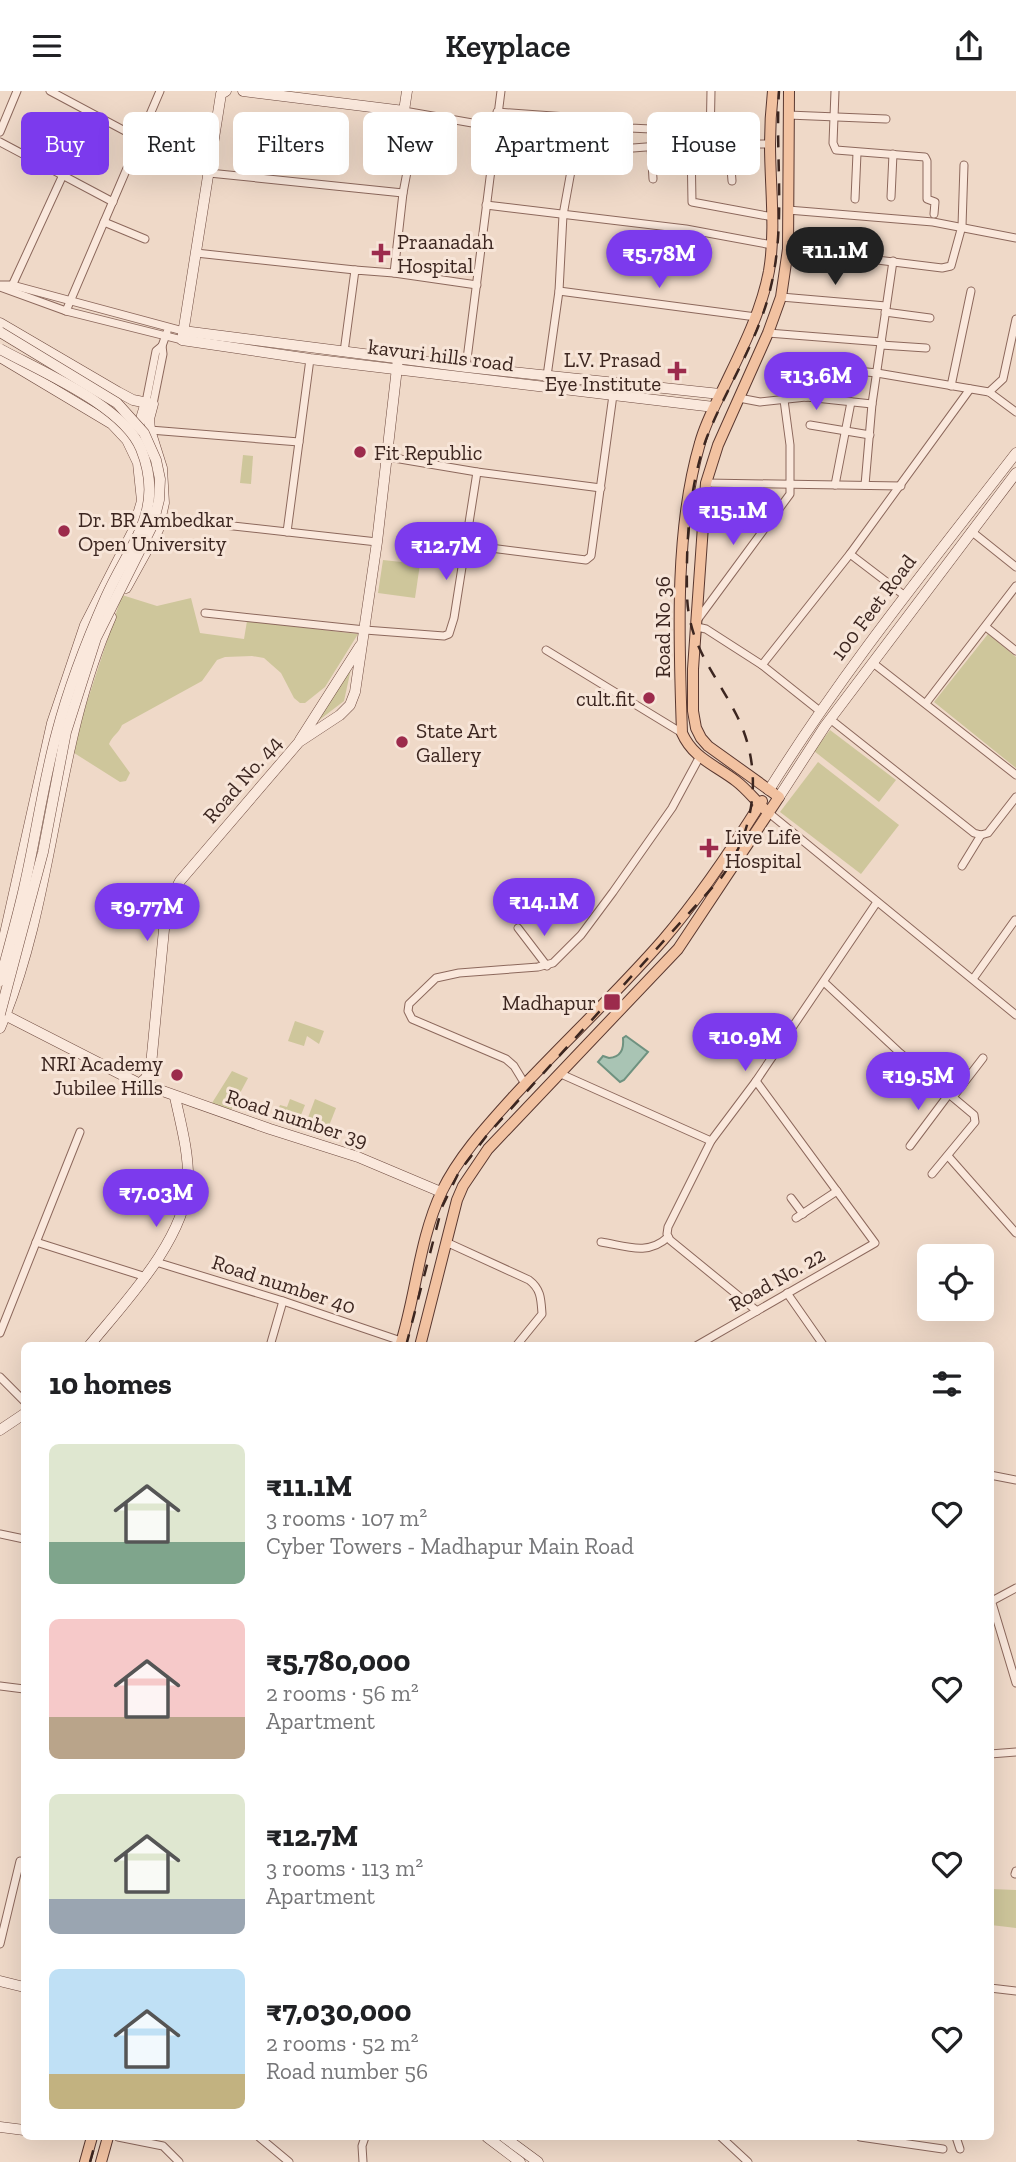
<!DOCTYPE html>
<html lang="en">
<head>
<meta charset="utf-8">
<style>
	body { margin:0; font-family:"Zilla Slab",serif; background:#f2f2f2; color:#202124; height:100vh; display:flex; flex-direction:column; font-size:26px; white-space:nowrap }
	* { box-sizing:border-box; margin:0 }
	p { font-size:23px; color:#757577 }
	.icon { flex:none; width:38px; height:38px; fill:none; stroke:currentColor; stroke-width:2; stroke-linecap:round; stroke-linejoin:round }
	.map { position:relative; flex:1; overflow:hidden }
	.panel { position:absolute; left:21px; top:1251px; width:973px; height:798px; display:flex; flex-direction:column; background:#fff; border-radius:10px; box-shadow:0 7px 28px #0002 }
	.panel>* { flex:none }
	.banner { position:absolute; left:21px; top:21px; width:975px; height:63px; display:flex; gap:14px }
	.controls { position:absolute; left:917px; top:1153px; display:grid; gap:14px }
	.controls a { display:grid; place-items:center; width:77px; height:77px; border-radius:10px; background:#fff; box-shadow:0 7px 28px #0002; font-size:35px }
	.price { position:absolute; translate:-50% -60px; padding:0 16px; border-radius:24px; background:#7c3aed; color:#fff; font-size:23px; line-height:46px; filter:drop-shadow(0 2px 4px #0008) }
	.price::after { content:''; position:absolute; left:50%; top:42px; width:21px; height:16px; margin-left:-10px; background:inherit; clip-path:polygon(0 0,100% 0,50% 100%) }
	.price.current { background:#222; color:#fff }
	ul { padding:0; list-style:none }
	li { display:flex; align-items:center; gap:21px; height:175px; padding:0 28px }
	li span { display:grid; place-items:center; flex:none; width:196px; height:140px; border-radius:10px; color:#555 }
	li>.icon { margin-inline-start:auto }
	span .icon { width:84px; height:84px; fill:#fffc; stroke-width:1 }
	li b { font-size:30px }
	h2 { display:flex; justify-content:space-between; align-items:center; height:84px; padding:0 28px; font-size:30px }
	.chip { padding:0 24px; border-radius:10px; background:#fff; box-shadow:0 7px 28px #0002; font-size:24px; line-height:63px }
	.chip.current { background:#7c3aed; color:#fff }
	header { display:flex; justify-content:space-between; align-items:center; height:91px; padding:0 28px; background:#fff; font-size:32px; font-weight:600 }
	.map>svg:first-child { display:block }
</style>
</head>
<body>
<header><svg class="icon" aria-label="menu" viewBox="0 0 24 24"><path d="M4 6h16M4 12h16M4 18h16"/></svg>Keyplace<svg class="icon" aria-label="share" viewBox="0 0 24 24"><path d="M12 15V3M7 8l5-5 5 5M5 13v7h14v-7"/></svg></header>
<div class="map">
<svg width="1016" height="2071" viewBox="0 0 1016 2071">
	<rect width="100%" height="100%" fill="#efd9c8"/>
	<g fill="#cec69b">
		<path d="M243,364L253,365L251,393L240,392Z"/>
		<path d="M383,469L420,473L415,507L378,502Z"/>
		<path d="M122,504L157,515L191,507L200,542L244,548L247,530L358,543L325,596L305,612H300L294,607L281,582L264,567L252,565L225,566L217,569L202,590L122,634C119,642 112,645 109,653L130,682L126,690L120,691L71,660Z"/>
		<path d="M988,543L1016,566V677L934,611Z"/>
		<path d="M352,573L344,610L314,633Z"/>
		<path d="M830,639L896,689L879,711L814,660Z"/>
		<path d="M818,671L899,734L861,783L780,721Z"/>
		<path d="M295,930L324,940L319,953L307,945L304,955L288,950Z"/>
		<path d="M232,980L248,987L231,1019L212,1012Z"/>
		<path d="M290,1008L305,1014L297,1034L275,1025L280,1014L287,1016Z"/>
		<path d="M315,1008L336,1017L327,1040L306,1032Z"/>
		<path d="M991,1798L1016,1799V1837L991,1834Z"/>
	</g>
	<path fill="#a9c4b4" stroke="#6f9280" stroke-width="2" d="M626,945L648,961L624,989L620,991L598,971L603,965L609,967C621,966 624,958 623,947Z"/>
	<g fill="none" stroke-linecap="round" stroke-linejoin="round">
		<defs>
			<g id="street">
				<path d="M50,0L140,48"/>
				<path d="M835,0L833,52L836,59L925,66L927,70V108L935,111L934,123"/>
				<path d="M404,20L495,36"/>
				<path d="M497,21L567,26L630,37L672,39V54"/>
				<path d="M788,24L886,28"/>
				<path d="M0,41L17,0"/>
				<path d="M0,51L113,111"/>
				<path d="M710,52L711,0"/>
				<path d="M729,52L732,90"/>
				<path d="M691,54L692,111L773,126"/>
				<path d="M571,55L620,58L672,54L770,53"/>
				<path d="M651,56L653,88"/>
				<path d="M209,82L403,102"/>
				<path d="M891,106L893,63"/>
				<path d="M855,108L857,62"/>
				<path d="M486,114L686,138L772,154"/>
				<path d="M788,119L933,131L1016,147"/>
				<path d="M104,131L145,148"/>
				<path d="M788,158L942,177L951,175L962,135L964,74"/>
				<path d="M196,162L355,179"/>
				<path d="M394,182L477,194"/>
				<path d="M0,194H12L183,240"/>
				<path d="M0,196L66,220L182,249"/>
				<path d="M11,197L62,86"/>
				<path d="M559,200L756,226"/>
				<path d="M781,206L886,215"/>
				<path d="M66,220L160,0"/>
				<path d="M885,221L930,227"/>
				<path d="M768,242L882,251"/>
				<path d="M881,254L926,257"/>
				<path d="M344,261L355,179L394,182L403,102L418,23"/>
				<path d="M466,276L501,0"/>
				<path d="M547,285L559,200L563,124L573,69"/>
				<path d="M951,295L971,200"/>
				<path d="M989,301L1003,288L1016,228"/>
				<path d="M806,306L813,280L817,276L877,282L989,301L1016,321"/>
				<path d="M739,307L760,311L806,306L872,313"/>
				<path d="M146,311L156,260L162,255L167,241"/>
				<path d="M153,313L163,263L162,255"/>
				<path d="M810,334L870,344"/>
				<path d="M150,339L299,351"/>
				<path d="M388,366L477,381L601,397"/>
				<path d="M706,392L901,395"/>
				<path d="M835,394L851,311"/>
				<path d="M865,394L872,313L893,170"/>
				<path d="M188,430L377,451"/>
				<path d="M971,440L1016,476"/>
				<path d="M287,441L310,268"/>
				<path d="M467,454L586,469L591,465L613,304"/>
				<path d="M850,463L905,505"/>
				<path d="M205,522L365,539L444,545L449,543L454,527L477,381"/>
				<path d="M698,528L790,403V354L784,309"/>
				<path d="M697,536L706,538L762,574L821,621"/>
				<path d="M986,536L1016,560"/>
				<path d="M546,559L682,642"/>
				<path d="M873,572L1016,684"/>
				<path d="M762,574L850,463L970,298"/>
				<path d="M926,612L1016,495"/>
				<path d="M830,628L974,742L981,744L988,742L1016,706"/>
				<path d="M769,722L1016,924"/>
				<path d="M962,775L981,744"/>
				<path d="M518,837L547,875"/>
				<path d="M973,888L1015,829"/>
				<path d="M825,892L900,962L974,1024L975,1031L932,1083"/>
				<path d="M561,983L711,1050L756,990L877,811"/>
				<path d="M525,993L514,975L506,968L412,928L408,920L409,913L436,887L459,882L538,876L553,872L581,844L613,801L672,717L699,667"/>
				<path d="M953,1006L983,967"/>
				<path d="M711,1050L668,1136L667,1143L670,1149L757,1220"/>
				<path d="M910,1055L949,1003"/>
				<path d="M948,1065L1016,1142"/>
				<path d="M791,1107L803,1123"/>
				<path d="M796,1127L837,1100"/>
				<path d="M36,1151L146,1186"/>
				<path d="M446,1151L529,1189C541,1198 541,1208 542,1223L516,1255"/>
				<path d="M601,1151C626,1155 648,1165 668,1146"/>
				<path d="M156,1171L283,1210L401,1250"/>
				<path d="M787,1202L824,1255"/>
				<path d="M0,1242L80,1041"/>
				<path d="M270,1255L283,1210"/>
				<path d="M696,1255L875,1152L756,990"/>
				<path d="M0,1286L24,1310"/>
				<path d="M990,1384L1016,1389"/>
				<path d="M0,1443L24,1448"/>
				<path d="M990,1511L1016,1497"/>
				<path d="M992,1512L1016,1592"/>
				<path d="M0,1595L24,1598"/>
				<path d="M990,1663L1016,1661"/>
				<path d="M1015,1783L1016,1780"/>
				<path d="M0,1853L20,1770"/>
				<path d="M990,1897L1016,1900"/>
				<path d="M118,2046L163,2055L179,2071"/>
				<path d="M259,2046L289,2071"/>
				<path d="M721,2046L748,2071"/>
				<path d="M860,2046L943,2058"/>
				<path d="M956,2046L960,2058"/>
				<path d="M363,2071L362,2055L365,2046"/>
			</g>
			<g id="secondary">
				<path d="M226,0L221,3L182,249L310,268L714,316"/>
				<path d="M243,0L404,20L407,0"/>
				<path d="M0,232L118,301L133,309L153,313L149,328L150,339L162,377L164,412L158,439L126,497"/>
				<path d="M183,240L466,276L720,303"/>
				<path d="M0,266L112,333L127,349L138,372L142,410L133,440L85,534L52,632L0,865"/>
				<path d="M137,341L146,311"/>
				<path d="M300,649L360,555"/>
				<path d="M769,699C843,580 931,472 1016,362"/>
				<path d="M779,706L825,635L1016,382"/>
				<path d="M5,924L136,991L140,992L146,987L151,974L165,828L171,807L180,790L299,651L340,624L350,614L355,601L377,451L398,268"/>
				<path d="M0,937C56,805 53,657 111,526"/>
				<path d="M140,992L270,1038L358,1066L441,1101"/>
				<path d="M89,1255C124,1212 185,1149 188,1091C189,1062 181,1034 175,1006"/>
				<path d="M0,1339L24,1323"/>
				<path d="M0,1890L24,1896"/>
				<path d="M0,2036L24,2039"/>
				<path d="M487,2046L520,2071"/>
				<path d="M504,2046L538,2071"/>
			</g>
			<g id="primary">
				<path d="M769,722C757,712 748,699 736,690C715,674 693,667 682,642C679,550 674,440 700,352C705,333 714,316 723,298C741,260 761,222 769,180C776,138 770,95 770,53C770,35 771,18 773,0"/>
				<path d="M400,1255C416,1205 419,1148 442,1100C459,1065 486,1036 512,1007C561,954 615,904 663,849C700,806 732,758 762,710"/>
				<path d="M420,1255L457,1109L463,1095L488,1058L678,858L779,706L708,655L701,647L696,637L693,620V578L706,392L718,354L768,242L781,206L788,158L789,0"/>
				<path d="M85,2071L92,2046"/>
				<path d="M101,2071L108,2046"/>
			</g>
		</defs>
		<use href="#street" stroke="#8c685c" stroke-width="9"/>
		<use href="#secondary" stroke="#6e4a3f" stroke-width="11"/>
		<use href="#primary" stroke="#5a3830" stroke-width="12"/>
		<use href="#street" stroke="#fae8dc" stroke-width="7"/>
		<use href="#secondary" stroke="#fae8dc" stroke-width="10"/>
		<use href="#primary" stroke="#f2c2a1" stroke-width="10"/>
		<g stroke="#3c2620" stroke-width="2.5" stroke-dasharray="12 12" stroke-linecap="butt">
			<path d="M406,1255L442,1116L459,1081L488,1043L721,787C756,739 764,677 736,623C714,580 688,554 687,503C686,451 689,394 707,346C727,295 759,249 771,195C786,132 775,64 779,0"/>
			<path d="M90,2071L97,2046"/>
		</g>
		<defs>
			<g id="secondary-bridge">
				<path d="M0,241L117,312L144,342L156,369L160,388L159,409L153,433L96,547L66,641L43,761L0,923"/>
				<path d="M0,258C40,280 124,315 141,358C166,420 130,452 106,506C87,549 69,595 57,641C43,692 36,745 24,797C17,828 8,859 0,890"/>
			</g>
		</defs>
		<use href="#secondary-bridge" stroke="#6e4a3f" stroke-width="11" stroke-linecap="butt"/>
		<use href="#secondary-bridge" stroke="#fae8dc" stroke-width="10"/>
	</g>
	<g fill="#9c2b4c" stroke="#f7e5d8" stroke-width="2.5">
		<path d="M377.5 151.5h7v7h7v7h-7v7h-7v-7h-7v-7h7z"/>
		<path d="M673.5 269.5h7v7h7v7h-7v7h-7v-7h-7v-7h7z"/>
		<circle cx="360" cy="361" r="7"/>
		<circle cx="64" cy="440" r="7"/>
		<circle cx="649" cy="607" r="7"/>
		<circle cx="402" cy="651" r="7"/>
		<path d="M705.5 746.5h7v7h7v7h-7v7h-7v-7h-7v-7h7z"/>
		<rect x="603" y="902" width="18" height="18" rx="3.5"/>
		<circle cx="177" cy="984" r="7"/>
	</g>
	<g text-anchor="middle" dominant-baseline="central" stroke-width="6" stroke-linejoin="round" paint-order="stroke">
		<g font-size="21" fill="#3c2620" stroke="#f7e5d8" text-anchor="start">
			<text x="397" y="150">Praanadah<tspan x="397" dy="24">Hospital</tspan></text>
			<text x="661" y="268" text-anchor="end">L.V. Prasad<tspan x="661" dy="24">Eye Institute</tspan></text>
			<text x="374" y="361">Fit Republic</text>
			<text x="78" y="428">Dr. BR Ambedkar<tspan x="78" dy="24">Open University</tspan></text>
			<text x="635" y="607" text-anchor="end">cult.fit</text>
			<text x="416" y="639">State Art<tspan x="416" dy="24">Gallery</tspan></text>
			<text x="725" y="745">Live Life<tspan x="725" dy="24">Hospital</tspan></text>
			<text x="596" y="911" text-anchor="end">Madhapur</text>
			<text x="163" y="972" text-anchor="end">NRI Academy<tspan x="163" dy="24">Jubilee Hills</tspan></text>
		</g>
		<g font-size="21" fill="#3c2620" stroke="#f7e5d8">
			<text transform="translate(441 264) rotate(7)">kavuri hills road</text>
			<text transform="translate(873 516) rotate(-53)">100 Feet Road</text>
			<text transform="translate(662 536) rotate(-90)">Road No 36</text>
			<text transform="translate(242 688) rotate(-49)">Road No. 44</text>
			<text transform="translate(297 1027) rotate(18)">Road number 39</text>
			<text transform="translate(777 1188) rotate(-30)">Road No. 22</text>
			<text transform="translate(284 1193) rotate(18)">Road number 40</text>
		</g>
	</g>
</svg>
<div class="controls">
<a><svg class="icon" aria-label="locate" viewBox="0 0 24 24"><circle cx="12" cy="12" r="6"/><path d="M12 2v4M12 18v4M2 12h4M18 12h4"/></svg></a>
</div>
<b class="price current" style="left:835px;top:196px">₹11.1M</b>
<b class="price" style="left:659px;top:199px">₹5.78M</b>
<b class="price" style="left:816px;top:321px">₹13.6M</b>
<b class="price" style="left:733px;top:456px">₹15.1M</b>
<b class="price" style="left:446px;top:491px">₹12.7M</b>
<b class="price" style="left:544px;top:847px">₹14.1M</b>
<b class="price" style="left:147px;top:852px">₹9.77M</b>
<b class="price" style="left:745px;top:982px">₹10.9M</b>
<b class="price" style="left:918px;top:1021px">₹19.5M</b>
<b class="price" style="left:156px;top:1138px">₹7.03M</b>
<div class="banner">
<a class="chip current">Buy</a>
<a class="chip">Rent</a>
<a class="chip">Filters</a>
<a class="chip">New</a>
<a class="chip">Apartment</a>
<a class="chip">House</a>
</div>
<section class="panel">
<h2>10 homes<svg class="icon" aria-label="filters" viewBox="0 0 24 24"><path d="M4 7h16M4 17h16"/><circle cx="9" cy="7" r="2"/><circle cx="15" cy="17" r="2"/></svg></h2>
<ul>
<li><span style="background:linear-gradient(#dfe7d0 70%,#7fa58c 0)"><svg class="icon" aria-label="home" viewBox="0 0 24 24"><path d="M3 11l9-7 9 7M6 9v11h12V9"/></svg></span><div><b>₹11.1M</b><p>3 rooms · 107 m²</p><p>Cyber Towers - Madhapur Main Road</p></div><svg class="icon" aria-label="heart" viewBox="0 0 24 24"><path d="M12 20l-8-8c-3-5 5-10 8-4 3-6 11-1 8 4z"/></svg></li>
<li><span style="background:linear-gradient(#f6c9c9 70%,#b9a48a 0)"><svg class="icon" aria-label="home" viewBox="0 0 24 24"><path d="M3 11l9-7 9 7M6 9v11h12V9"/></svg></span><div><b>₹5,780,000</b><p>2 rooms · 56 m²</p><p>Apartment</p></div><svg class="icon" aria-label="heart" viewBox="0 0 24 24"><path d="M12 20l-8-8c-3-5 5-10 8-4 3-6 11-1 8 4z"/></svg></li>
<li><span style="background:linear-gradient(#dfe7d0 75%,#9aa5b1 0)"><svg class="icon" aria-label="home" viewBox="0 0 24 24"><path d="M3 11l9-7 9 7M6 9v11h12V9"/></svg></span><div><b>₹12.7M</b><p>3 rooms · 113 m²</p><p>Apartment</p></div><svg class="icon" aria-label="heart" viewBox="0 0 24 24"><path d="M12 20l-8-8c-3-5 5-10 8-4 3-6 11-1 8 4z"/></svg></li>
<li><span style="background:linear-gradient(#bfe0f5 75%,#c2b280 0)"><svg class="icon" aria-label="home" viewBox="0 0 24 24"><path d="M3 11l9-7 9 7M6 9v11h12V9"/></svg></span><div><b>₹7,030,000</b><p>2 rooms · 52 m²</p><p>Road number 56</p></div><svg class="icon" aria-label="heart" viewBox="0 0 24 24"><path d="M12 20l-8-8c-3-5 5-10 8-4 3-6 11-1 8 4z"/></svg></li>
</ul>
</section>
</div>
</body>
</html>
